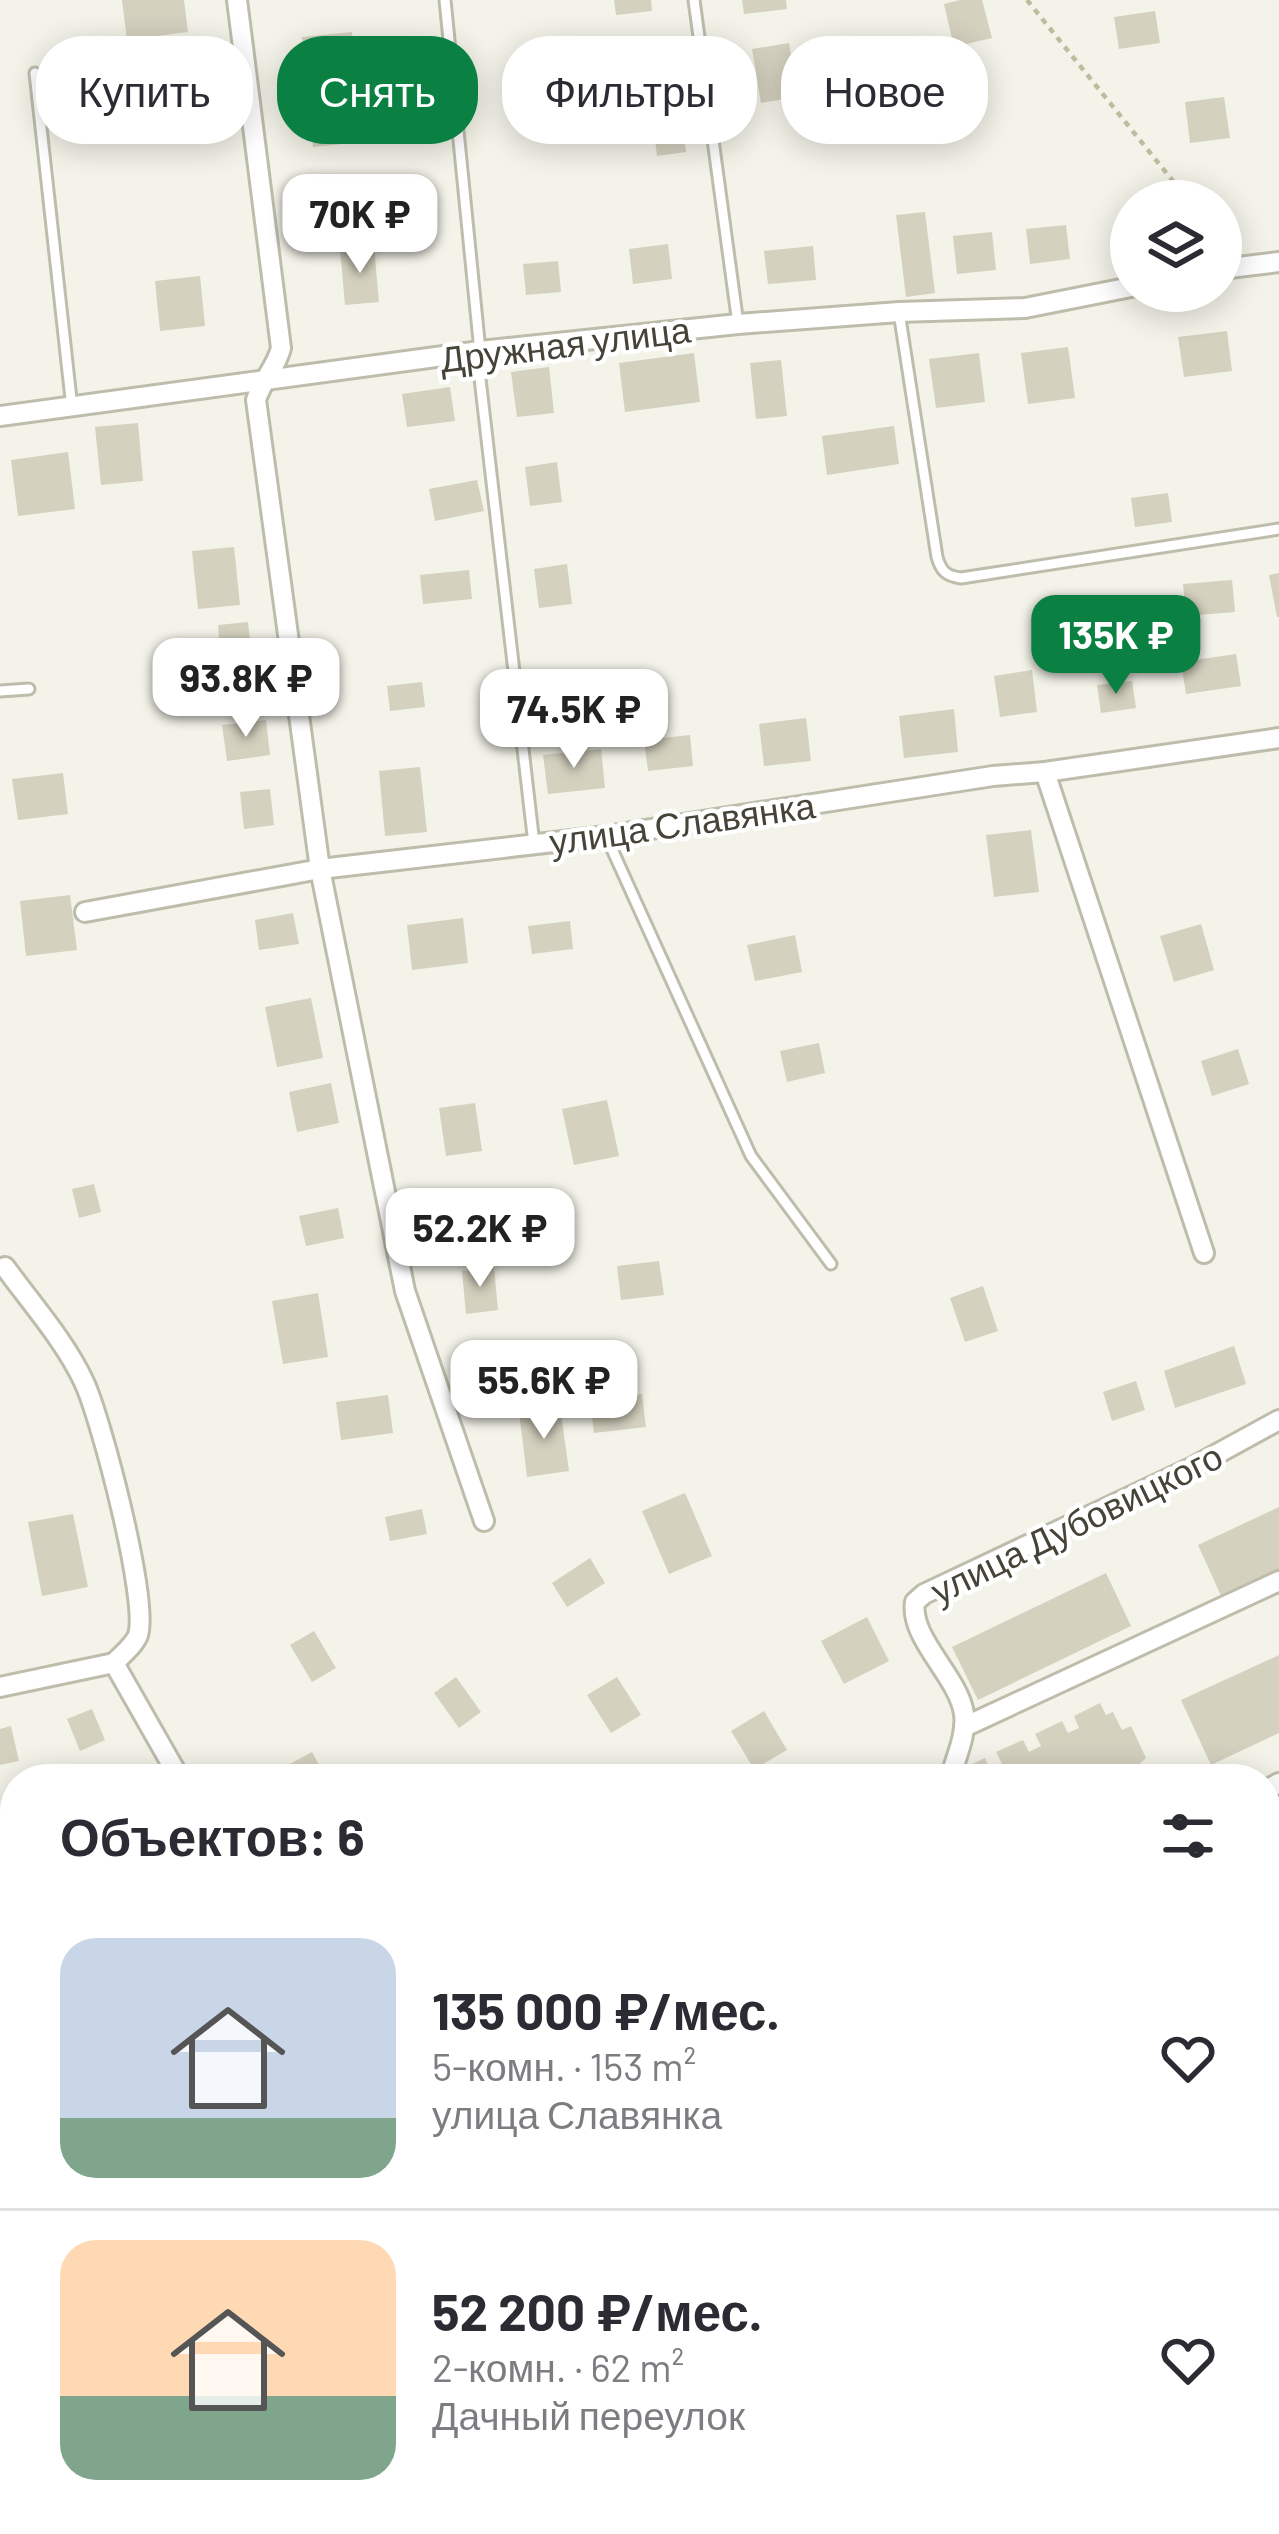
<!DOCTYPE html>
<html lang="ru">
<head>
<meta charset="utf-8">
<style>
	body { margin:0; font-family:Barlow,sans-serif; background:#f2f2f3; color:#2b2b33; height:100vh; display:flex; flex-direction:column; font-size:45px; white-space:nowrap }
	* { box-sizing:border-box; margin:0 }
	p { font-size:39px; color:#7c7c81 }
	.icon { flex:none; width:66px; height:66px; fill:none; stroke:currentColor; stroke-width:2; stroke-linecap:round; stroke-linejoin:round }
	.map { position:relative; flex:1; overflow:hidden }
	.panel { position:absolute; left:0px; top:1764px; width:1281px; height:771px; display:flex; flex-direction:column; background:#fff; border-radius:48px 48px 0 0; box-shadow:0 6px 30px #0003 }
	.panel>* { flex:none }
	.banner { position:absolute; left:36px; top:36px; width:1209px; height:108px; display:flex; gap:24px }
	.tools { position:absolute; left:1110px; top:180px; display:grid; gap:24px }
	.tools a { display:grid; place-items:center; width:132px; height:132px; border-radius:50%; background:#fff; box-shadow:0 6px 30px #0003; font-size:60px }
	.price { position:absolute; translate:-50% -102px; padding:0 27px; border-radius:24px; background:#fff; color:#222; font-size:39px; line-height:78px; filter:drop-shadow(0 3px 6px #0008) }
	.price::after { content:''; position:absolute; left:50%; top:72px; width:36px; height:27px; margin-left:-18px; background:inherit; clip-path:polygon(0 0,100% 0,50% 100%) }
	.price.current { background:#0b8043; color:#fff }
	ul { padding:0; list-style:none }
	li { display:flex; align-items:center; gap:36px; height:300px; padding:0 60px }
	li+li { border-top:3px solid #e1e1e2 }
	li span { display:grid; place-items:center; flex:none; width:336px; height:240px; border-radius:36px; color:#555 }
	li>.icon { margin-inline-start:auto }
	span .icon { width:144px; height:144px; fill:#fffc; stroke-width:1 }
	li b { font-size:51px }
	h2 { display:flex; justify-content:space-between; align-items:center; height:144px; padding:0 60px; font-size:51px }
	.chip { padding:0 42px; border-radius:48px; background:#fff; box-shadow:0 6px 30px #0003; font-size:42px; line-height:108px }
	.chip.current { background:#0b8043; color:#fff }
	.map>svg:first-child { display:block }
</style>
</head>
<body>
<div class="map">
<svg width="1279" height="2534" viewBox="0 0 1279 2534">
	<rect width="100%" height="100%" fill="#f3f3e9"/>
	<g fill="#d4d1bf">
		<path d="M122,0H184L188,32L127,40Z"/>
		<path d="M614,0H651L652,11L616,15Z"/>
		<path d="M742,0H786L787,9L744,14Z"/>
		<path d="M960,0H982L992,38L954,47L944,4Z"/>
		<path d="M1155,11L1160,43L1119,49L1114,17Z"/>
		<path d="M352,32L362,142L313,147L302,37Z"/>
		<path d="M789,43L798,97L761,103L752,49Z"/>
		<path d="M1224,97L1230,138L1190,143L1185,102Z"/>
		<path d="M682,119L686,152L657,156L653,122Z"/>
		<path d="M925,212L935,293L906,297L896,215Z"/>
		<path d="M1066,225L1070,259L1030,264L1026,229Z"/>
		<path d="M992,232L996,270L957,274L953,236Z"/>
		<path d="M668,244L672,279L633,284L629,249Z"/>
		<path d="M374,246L379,302L345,305L340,249Z"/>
		<path d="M813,246L816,280L768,284L764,251Z"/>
		<path d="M558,261L561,292L526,295L523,264Z"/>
		<path d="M200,276L205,326L160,331L155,281Z"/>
		<path d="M1227,331L1232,371L1184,377L1178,337Z"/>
		<path d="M1068,347L1075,398L1028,404L1021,353Z"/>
		<path d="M694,353L700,402L625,412L619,363Z"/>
		<path d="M979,353L985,402L936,408L929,359Z"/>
		<path d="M781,360L787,416L756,419L750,363Z"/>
		<path d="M549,367L554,413L517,417L511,372Z"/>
		<path d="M450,387L455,421L407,427L402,394Z"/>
		<path d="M138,423L143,481L101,485L95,427Z"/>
		<path d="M894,426L899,464L827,475L822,436Z"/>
		<path d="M68,452L75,509L18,516L11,460Z"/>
		<path d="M557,462L562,502L530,506L525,467Z"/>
		<path d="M477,480L484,511L435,521L429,489Z"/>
		<path d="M1168,493L1172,522L1135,527L1131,498Z"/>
		<path d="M234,547L240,605L198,609L192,551Z"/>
		<path d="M567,564L572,604L539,608L534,569Z"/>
		<path d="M469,570L472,599L423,604L420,575Z"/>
		<path d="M1279,573V617H1277L1269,575Z"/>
		<path d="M1232,580L1235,612L1186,616L1183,584Z"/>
		<path d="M248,622L252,658L221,661L218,625Z"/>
		<path d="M1236,654L1241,686L1186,694L1181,662Z"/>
		<path d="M1032,670L1037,712L1000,717L994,676Z"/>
		<path d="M1132,681L1136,708L1101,713L1097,685Z"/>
		<path d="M422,682L425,707L390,711L387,686Z"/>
		<path d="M954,709L958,752L904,758L899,716Z"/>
		<path d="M806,718L811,761L764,766L759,724Z"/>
		<path d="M266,720L270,755L227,761L222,725Z"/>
		<path d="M690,735L693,766L648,771L644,740Z"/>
		<path d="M601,749L605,788L548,794L543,755Z"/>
		<path d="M420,767L427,832L385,836L379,771Z"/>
		<path d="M63,773L68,814L18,820L12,779Z"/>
		<path d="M270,789L274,825L244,829L240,792Z"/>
		<path d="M1031,830L1039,892L994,897L986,835Z"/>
		<path d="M70,895L77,950L26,956L20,901Z"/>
		<path d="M293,913L299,944L259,950L255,920Z"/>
		<path d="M463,918L468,963L412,970L407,925Z"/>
		<path d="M570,921L573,949L532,954L528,926Z"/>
		<path d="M1201,924L1214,970L1174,982L1160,936Z"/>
		<path d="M795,935L802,972L755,981L747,945Z"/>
		<path d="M311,998L323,1058L277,1067L265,1007Z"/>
		<path d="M819,1043L825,1073L787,1082L780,1051Z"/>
		<path d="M1238,1049L1249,1084L1212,1096L1201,1061Z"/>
		<path d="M331,1083L339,1123L297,1132L289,1092Z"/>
		<path d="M607,1100L619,1156L574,1165L562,1109Z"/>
		<path d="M475,1103L482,1151L446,1156L439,1108Z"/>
		<path d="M94,1184L101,1212L79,1218L72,1189Z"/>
		<path d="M338,1208L344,1238L306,1246L299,1216Z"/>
		<path d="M659,1261L664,1295L621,1300L617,1266Z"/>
		<path d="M494,1267L498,1310L466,1314L462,1271Z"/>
		<path d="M983,1286L998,1331L965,1342L950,1298Z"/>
		<path d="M318,1293L328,1357L283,1364L272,1301Z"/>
		<path d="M1234,1346L1246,1384L1175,1408L1164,1371Z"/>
		<path d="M1136,1381L1145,1410L1112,1421L1103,1392Z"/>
		<path d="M642,1394L646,1427L594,1433L590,1400Z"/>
		<path d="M388,1395L393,1433L341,1440L336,1402Z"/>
		<path d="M560,1407L569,1471L527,1477L519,1412Z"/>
		<path d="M685,1493L712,1556L669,1574L642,1511Z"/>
		<path d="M1279,1507V1571L1222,1598L1198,1545Z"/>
		<path d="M422,1509L427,1534L390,1541L385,1517Z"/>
		<path d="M73,1514L88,1587L42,1596L28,1522Z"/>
		<path d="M590,1558L605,1583L567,1607L552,1583Z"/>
		<path d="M1106,1573L1131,1626L978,1700L952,1647Z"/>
		<path d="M867,1617L889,1661L844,1684L821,1641Z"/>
		<path d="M314,1631L336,1668L312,1682L290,1645Z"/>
		<path d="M1279,1655V1733L1211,1765L1181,1700Z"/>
		<path d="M456,1677L481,1712L459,1728L434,1693Z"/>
		<path d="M617,1677L641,1715L611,1733L587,1695Z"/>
		<path d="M1100,1703L1106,1715L1113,1712L1122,1730L1131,1726L1146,1758L1133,1770L1137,1779H961L957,1771L985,1758L990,1770L1002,1764L996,1752L1023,1740L1029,1752L1041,1746L1035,1734L1062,1721L1068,1733L1079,1728L1074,1716Z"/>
		<path d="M92,1709L105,1740L80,1751L67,1719Z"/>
		<path d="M764,1711L787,1750L754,1769L731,1731Z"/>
		<path d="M11,1726L19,1761L0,1765V1729Z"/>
		<path d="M312,1752L327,1779H284L279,1770Z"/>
	</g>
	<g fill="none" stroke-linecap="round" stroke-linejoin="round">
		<defs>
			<g id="lane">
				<path d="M445,0L480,351L479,370L534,844"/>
				<path d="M694,0L738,324"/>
				<path d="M35,73L72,408"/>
				<path d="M899,312L937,557C941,571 946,576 961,578L1279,529"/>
				<path d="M0,691L29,689"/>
				<path d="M606,836L751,1156L831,1264"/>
				<path d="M495,2520L525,2534"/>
				<path d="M12,2534L41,2520"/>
				<path d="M1099,2534L1265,2521"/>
			</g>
			<g id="street">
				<path d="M237,0L281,348C276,368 262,380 256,400L320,869L405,1291L484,1521"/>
				<path d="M1221,269L1279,262"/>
				<path d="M0,416L480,351L738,324L899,312L1025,308L1131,287"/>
				<path d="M1045,772L1204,1253"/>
				<path d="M85,912L320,869L606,836L993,776L1045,772L1279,738"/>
				<path d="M5,1267C31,1303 65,1341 84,1382C101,1418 149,1601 138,1635C135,1644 122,1655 114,1663L180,1779"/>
				<path d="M0,1687L114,1663"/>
				<path d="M964,1727L1279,1581"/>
				<path d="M950,1779C955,1759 967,1735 964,1714C959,1677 909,1638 915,1602L924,1594L1193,1467L1279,1420"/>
				<path d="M1266,1790L1279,1783"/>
				<path d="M0,1937L15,1933"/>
				<path d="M0,2320L15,2315"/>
			</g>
		</defs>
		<use href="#lane" stroke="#bebdac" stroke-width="15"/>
		<use href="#street" stroke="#bebdac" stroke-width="24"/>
		<path stroke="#bebc9f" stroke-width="4.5" stroke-dasharray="6 6" stroke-linecap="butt" d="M1027,0L1189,201"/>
		<use href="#lane" stroke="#fff" stroke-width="9"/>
		<use href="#street" stroke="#fff" stroke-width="18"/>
	</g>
	<g text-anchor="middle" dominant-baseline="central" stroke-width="9" stroke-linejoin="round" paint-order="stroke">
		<g font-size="36" fill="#464438" stroke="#fff">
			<text transform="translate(565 343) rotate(-7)">Дружная улица</text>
			<text transform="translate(682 822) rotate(-8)">улица Славянка</text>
			<text transform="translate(1076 1522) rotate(-26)">улица Дубовицкого</text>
		</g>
	</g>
</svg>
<div class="tools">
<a><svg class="icon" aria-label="layers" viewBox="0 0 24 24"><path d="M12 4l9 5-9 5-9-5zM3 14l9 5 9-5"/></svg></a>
</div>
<b class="price" style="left:360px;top:276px">70K ₽</b>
<b class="price current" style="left:1116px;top:697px">135K ₽</b>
<b class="price" style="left:246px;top:740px">93.8K ₽</b>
<b class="price" style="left:574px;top:771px">74.5K ₽</b>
<b class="price" style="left:480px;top:1290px">52.2K ₽</b>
<b class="price" style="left:544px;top:1442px">55.6K ₽</b>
<div class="banner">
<a class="chip">Купить</a>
<a class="chip current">Снять</a>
<a class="chip">Фильтры</a>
<a class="chip">Новое</a>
</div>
<section class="panel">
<h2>Объектов: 6<svg class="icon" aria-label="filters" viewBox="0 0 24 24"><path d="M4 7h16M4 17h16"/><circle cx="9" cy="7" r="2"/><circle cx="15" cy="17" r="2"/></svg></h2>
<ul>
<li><span style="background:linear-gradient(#c9d6e8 75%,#7fa58c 0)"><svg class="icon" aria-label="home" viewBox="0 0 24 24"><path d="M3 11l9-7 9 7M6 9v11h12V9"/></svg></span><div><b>135 000 ₽/мес.</b><p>5-комн. · 153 m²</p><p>улица Славянка</p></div><svg class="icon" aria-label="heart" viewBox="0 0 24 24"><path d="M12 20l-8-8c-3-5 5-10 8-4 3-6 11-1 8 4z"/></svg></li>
<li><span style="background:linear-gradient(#ffd9b3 65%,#7fa58c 0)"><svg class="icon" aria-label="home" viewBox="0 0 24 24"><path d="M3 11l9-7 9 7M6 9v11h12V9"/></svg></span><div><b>52 200 ₽/мес.</b><p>2-комн. · 62 m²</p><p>Дачный переулок</p></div><svg class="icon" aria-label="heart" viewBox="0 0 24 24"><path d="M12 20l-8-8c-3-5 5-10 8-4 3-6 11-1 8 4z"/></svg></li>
</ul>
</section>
</div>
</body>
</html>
